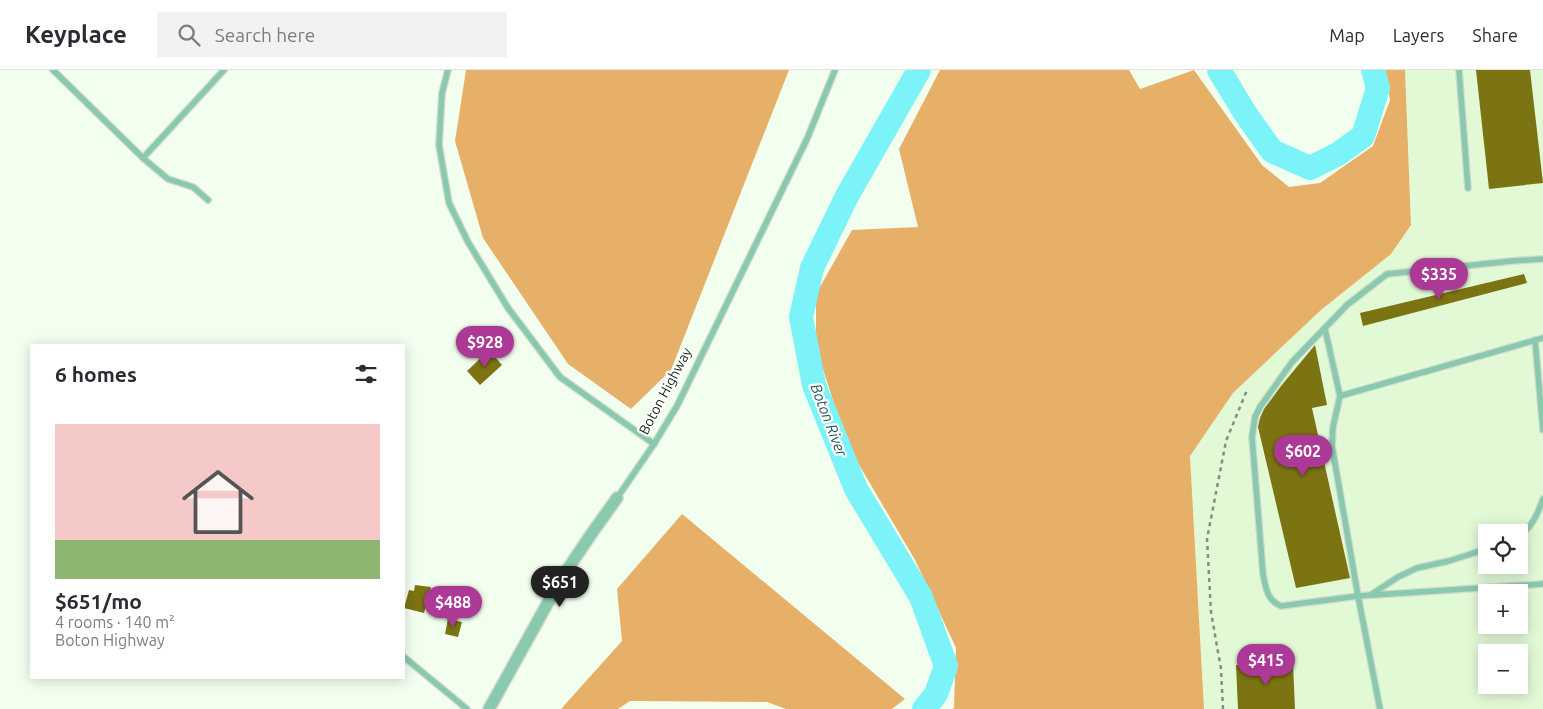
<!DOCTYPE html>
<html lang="en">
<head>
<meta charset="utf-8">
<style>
	body { margin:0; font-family:Ubuntu,sans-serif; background:#f2f2f3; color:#2b2b33; height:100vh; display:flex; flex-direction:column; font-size:19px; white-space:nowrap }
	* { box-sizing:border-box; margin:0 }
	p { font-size:16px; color:#7c7c81 }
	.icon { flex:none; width:28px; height:28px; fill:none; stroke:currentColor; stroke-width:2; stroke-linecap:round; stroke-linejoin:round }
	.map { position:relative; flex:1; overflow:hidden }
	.drawer { position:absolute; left:30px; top:274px; width:375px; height:335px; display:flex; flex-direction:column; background:#fff; border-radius:0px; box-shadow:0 2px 12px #0003 }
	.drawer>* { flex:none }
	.fabs { position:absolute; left:1478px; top:454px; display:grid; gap:10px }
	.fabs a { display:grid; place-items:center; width:50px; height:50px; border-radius:0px; background:#fff; box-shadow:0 2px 12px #0003; font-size:25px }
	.price { position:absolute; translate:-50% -42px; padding:0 11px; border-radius:18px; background:#ab3995; color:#fff; font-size:16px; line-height:32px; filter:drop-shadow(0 1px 2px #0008) }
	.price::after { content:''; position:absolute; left:50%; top:30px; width:15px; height:11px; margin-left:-8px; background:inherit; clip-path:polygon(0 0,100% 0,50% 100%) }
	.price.selected { background:#222; color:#fff }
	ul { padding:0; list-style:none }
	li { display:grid; align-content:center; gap:10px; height:265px; padding:0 25px }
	li span { display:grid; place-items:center; height:155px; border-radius:0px; color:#555 }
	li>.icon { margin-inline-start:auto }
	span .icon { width:90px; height:90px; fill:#fffc; stroke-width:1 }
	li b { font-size:21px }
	h2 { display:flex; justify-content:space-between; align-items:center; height:60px; padding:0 25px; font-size:21px }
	header { display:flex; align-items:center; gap:30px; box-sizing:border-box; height:70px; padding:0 25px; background:#fff; border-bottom:1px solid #e1e1e2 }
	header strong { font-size:24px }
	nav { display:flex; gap:28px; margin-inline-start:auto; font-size:18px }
	.search { width:350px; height:45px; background:#f2f2f3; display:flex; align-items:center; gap:12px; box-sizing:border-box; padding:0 18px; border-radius:0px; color:#7c7c81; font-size:19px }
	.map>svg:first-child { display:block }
</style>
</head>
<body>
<header>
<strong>Keyplace</strong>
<div class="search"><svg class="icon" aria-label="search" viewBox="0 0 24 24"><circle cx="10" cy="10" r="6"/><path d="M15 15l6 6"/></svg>Search here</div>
<nav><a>Map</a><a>Layers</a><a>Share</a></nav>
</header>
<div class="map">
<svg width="1543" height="639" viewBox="0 0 1543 639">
	<rect width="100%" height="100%" fill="#f3ffee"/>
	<path fill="#e2f9d6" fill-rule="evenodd" d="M1405,0H1543V639H1204L1190,386L1233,323L1321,240L1391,184L1411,155ZM1486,462H1519V495H1486ZM1486,522H1519V555H1486ZM1486,582H1519V615H1486Z"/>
	<g fill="#e7b069">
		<path d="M466,0H789L671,300L631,339L568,294L483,168L455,71Z"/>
		<path d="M940,0H1129L1140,19L1194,0L1262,95L1289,117L1320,113L1373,76L1390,30L1385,0H1405L1411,155L1391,184L1321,240L1233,323L1190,386L1204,639H952L954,638L956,578L915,490L848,376L816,278V224L852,160L918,157L899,79Z"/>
		<path d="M682,444L905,629L892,639H786L767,632L630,631L618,639H561L622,571L617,519Z"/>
	</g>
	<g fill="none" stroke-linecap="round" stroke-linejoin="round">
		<g stroke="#7bf3f9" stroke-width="24">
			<path d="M919,0L847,126L812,198L801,247L814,315L856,419L921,527L946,596L936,624L924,639"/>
			<path d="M1219,0L1245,43L1272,81L1310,98L1338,84L1363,66L1378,18L1373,0"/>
		</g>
	</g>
	<g fill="#7c7313">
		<path d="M1476,0H1530L1543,113L1489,119Z"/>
		<path d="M1524,204L1527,213L1363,256L1360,243Z"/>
		<path d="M1315,275L1327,335L1312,338L1350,508L1296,518L1258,357L1260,348L1264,339L1281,316Z"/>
		<path d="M489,280L502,295L480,315L467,301Z"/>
		<path d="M415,515L431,517L424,543L404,538L409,520L414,521Z"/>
		<path d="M448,549L462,552L458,567L445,564Z"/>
		<path d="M1293,593L1295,639H1238L1236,595Z"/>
	</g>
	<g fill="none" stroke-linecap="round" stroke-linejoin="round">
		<defs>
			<g id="service">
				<path d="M53,0L143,88L224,0"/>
				<path d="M448,0L442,23L439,75L449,133L468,172L508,238L560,307L654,374"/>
				<path d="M1459,0L1468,118"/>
				<path d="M143,88L168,109L193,117L208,130"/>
				<path d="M1543,189L1512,191L1387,204L1347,235L1292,292L1260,337L1255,347L1252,367L1263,504C1266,519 1267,530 1281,536L1358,526L1543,514"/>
				<path d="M1325,259L1340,326L1333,357L1332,376L1358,526L1380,639"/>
				<path d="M1535,270L1543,360"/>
				<path d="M1340,326L1543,268"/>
				<path d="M617,428L654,374L677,336L807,69L835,0"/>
				<path d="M1519,465C1532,458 1538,443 1543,429"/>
				<path d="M1372,524L1398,507L1417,498L1449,491L1486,479"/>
				<path d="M404,587L467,639"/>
			</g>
			<path id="minor" d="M489,639L561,509L592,463L617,428"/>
		</defs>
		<use href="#service" stroke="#d1dccc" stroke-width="8"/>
		<use href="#minor" stroke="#d1dccc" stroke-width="14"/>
		<path stroke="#848d7f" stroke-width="2.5" stroke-dasharray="4 4" stroke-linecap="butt" d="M1223,639L1221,599L1211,542L1207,469L1226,371L1247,320"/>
		<use href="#service" stroke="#88c9af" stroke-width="5.5"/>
		<use href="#minor" stroke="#88c9af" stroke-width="11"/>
	</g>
	<g text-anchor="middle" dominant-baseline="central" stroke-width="4.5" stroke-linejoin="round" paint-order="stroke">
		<g font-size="14" fill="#1c2318" stroke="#fff">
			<text transform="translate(665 321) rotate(-62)">Boton Highway</text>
		</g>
		<g font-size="15" font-style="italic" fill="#215658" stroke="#fff">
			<text transform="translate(829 350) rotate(69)">Boton River</text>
		</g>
	</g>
</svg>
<div class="fabs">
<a><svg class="icon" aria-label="locate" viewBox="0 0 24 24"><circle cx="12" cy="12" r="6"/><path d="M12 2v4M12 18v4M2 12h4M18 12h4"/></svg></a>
<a>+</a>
<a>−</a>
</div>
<b class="price" style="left:1439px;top:230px">$335</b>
<b class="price" style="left:485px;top:298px">$928</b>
<b class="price" style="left:1303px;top:407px">$602</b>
<b class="price selected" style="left:560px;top:538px">$651</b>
<b class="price" style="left:453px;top:558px">$488</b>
<b class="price" style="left:1266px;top:616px">$415</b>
<section class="drawer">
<h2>6 homes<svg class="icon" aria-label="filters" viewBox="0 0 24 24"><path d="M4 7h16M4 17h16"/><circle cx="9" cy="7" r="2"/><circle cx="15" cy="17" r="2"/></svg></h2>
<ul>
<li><span style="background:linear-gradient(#f6c9c9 75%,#8fb573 0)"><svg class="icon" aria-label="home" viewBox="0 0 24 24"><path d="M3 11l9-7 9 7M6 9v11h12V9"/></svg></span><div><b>$651/mo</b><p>4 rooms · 140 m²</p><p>Boton Highway</p></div></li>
</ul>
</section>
</div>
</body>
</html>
